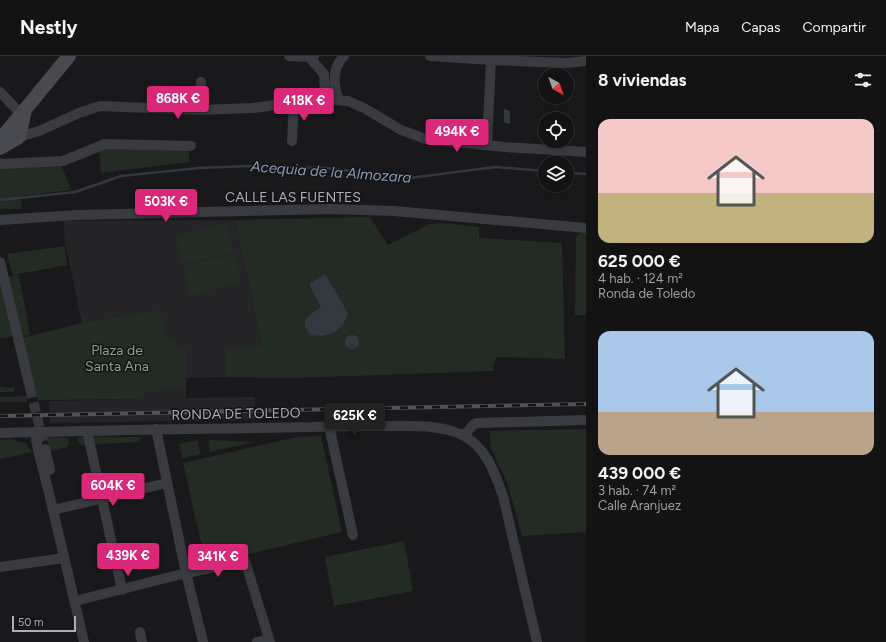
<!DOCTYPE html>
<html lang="es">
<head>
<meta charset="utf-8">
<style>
	body { margin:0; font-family:Figtree,sans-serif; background:#202022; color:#f1f3f6; height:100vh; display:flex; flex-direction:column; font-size:15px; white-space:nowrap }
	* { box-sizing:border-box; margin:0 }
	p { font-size:13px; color:#9d9ea0 }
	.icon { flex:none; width:22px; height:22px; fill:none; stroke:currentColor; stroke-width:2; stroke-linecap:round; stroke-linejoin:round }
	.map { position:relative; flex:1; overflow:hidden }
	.details { display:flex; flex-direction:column; background:#131314; width:300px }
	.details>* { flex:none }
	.needle { width:26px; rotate:140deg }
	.controls { position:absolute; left:538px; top:12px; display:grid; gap:8px }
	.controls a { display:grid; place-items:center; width:36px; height:36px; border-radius:50%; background:#131314; box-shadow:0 2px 6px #0003,0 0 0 1px #323234; font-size:20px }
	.scale { position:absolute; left:12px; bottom:10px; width:64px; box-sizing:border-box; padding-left:4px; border:2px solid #acafba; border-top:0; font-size:11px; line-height:14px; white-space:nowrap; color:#acafba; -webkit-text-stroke:3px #141416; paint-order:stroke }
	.price { position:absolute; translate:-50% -34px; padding:0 9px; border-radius:4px; background:#db2777; color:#fff; font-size:13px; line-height:26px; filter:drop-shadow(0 1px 2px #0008) }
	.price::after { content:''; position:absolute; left:50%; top:24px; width:12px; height:9px; margin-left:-6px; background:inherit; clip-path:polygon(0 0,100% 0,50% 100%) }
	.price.on { background:#222; color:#fff }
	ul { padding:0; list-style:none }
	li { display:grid; align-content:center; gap:8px; height:212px; padding:0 12px }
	li span { display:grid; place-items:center; height:124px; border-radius:12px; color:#555 }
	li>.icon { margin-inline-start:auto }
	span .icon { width:72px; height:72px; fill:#fffc; stroke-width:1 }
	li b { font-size:17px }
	h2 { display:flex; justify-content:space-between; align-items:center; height:48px; padding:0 12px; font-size:17px }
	header { display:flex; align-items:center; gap:24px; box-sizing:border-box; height:56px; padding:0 20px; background:#131314; border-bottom:1px solid #323234 }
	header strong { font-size:19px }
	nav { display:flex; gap:22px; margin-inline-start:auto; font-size:14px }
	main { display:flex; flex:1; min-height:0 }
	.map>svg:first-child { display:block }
</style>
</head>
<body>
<header>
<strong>Nestly</strong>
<nav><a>Mapa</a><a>Capas</a><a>Compartir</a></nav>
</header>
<main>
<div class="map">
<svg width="586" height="586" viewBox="0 0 586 586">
	<rect width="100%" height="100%" fill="#19191b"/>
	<g fill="#252528">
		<path d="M235,164L262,291L226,293V321L185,322L186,294L166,280L158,253L82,267L65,186L63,165Z"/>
		<path d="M161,332H186V342L255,341V364L50,367L49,345L143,343V335H161Z"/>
	</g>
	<g fill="#232b25">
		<path d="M189,92V106L101,117L99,93Z"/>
		<path d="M60,108L72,134L20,140L22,153H0V111Z"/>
		<path d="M370,161L388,189L431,168L443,167L479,171V182L562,187L565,303L496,301L493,315L292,322L226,321V293L262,290L235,164Z"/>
		<path d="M227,167L234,196L182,208L176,179Z"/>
		<path d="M586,172V259H575L576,181Z"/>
		<path d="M65,190L67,209L13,219L7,198Z"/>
		<path d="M234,198L241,226L190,239L183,210Z"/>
		<path d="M19,219L30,279L0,282V223Z"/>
		<path d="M159,253L166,280L186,294V332H161V335H143V343L38,344L22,282L82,267Z"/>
		<path d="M0,330L10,332L14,330V336H0Z"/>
		<path d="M27,340V346H0V341Z"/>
		<path d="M586,373V476L522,480L507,426L491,393L489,375Z"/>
		<path d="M321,380L342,476L206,508L183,407L297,381Z"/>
		<path d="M47,381L68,382L69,387L67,391L50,395Z"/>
		<path d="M78,381H141L139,386L82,389L78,386Z"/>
		<path d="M11,383L25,387L32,396L0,403V384Z"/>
		<path d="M198,384L200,398L184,402L182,401L179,388Z"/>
		<path d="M209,384L254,386L210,396Z"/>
		<path d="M404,485L413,535L334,550L325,501Z"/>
	</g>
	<g fill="#323940">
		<path d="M504,53L510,55V68L504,66Z"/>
		<path d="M325,218L348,257C343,276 328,282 310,279C298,263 309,260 321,251L309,228Z"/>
		<circle cx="352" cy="286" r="7"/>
	</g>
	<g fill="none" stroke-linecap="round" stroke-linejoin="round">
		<g stroke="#323940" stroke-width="2.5">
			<path d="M567,117L586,118"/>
			<path d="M0,144L75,136L121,120L199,112L248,110L325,112L410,122L495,111L545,115"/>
		</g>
		<path stroke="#36373b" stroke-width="10" stroke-dasharray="10 5" stroke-linecap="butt" d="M30,332L45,393"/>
		<g stroke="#3a3b40" stroke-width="10">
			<path d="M289,0L309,1L314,0"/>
			<path d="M430,0L491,4L566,7L586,5"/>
			<path d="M309,1L324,18L325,34L316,43"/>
			<path d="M0,36L21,58"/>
			<path d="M339,44C333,30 332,12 344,0"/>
			<path d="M199,54L201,26"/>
			<path d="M19,81L39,75L79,57L100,50L199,54L253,52L321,43L348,45L364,52L401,74L426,83L505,91L586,96"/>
			<path d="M292,85L294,46"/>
			<path d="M487,89L491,4"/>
			<path d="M0,107L2,108L63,105L105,88L191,90"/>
			<path d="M0,164L77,159L331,153L394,155L586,172"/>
			<path d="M0,206L30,332"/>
			<path d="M329,370L353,479"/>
			<path d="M156,373L186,517L203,586"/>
			<path d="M87,375L122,534"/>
			<path d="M35,376L38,394L49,437L84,586"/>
			<path d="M0,377C104,374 208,373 312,371C336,370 360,370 385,370C411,370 438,368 462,379C486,390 495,418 503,440L537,586"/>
			<path d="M464,379L473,369L477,367L586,364"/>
			<path d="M45,393L50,414"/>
			<path d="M53,454L167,427"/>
			<path d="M0,511L64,502"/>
			<path d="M75,545L186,517L245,505L270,586"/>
			<path d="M140,576L142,586"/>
			<path d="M257,586L269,583"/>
		</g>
		<g stroke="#484a50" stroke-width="14">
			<path d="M0,84L69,0"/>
			<path d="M0,92L19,81L25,54"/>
		</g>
		<defs>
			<path id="rail" d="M0,360L586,348"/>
		</defs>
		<use href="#rail" stroke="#515359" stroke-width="4"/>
		<use href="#rail" stroke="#141416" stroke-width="2.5" stroke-dasharray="8" stroke-linecap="butt"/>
	</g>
	<g text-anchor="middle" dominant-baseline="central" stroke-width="3" stroke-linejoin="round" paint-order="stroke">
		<g font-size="14" fill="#acafba" stroke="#141416">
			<text x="293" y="141">CALLE LAS FUENTES</text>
			<text transform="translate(236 358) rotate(-1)">RONDA DE TOLEDO</text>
		</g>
		<g font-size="14" fill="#85a389" stroke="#141416">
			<text x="117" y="294">Plaza de<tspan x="117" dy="16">Santa Ana</tspan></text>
		</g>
		<g font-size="15" font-style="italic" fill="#879ab2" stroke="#141416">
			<text transform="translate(331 116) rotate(4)">Acequia de la Almozara</text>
		</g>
	</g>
</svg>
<div class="controls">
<a><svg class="needle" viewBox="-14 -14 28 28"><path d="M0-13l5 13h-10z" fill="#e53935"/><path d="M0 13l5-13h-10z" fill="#9d9ea0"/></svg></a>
<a><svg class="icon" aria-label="locate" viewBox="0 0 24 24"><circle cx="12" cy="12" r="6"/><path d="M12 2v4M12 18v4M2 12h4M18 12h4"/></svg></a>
<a><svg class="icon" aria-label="layers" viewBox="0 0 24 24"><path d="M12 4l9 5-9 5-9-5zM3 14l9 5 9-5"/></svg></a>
</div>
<div class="scale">50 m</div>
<b class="price" style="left:178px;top:64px">868K €</b>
<b class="price" style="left:304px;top:66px">418K €</b>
<b class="price" style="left:457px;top:97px">494K €</b>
<b class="price" style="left:166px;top:167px">503K €</b>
<b class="price on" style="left:355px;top:381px">625K €</b>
<b class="price" style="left:113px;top:451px">604K €</b>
<b class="price" style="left:128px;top:521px">439K €</b>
<b class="price" style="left:218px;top:522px">341K €</b>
</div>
<section class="details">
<h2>8 viviendas<svg class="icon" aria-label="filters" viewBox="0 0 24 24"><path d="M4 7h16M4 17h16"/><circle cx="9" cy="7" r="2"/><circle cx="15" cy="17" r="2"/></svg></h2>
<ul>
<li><span style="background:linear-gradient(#f6c9c9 60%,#c2b280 0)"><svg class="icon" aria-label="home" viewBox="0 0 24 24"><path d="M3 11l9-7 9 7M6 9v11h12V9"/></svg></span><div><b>625 000 €</b><p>4 hab. · 124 m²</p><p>Ronda de Toledo</p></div></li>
<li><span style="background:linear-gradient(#a9c7e8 65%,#b9a48a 0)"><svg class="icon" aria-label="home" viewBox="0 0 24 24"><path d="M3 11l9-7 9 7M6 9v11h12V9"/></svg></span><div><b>439 000 €</b><p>3 hab. · 74 m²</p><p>Calle Aranjuez</p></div></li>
</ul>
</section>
</main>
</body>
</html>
